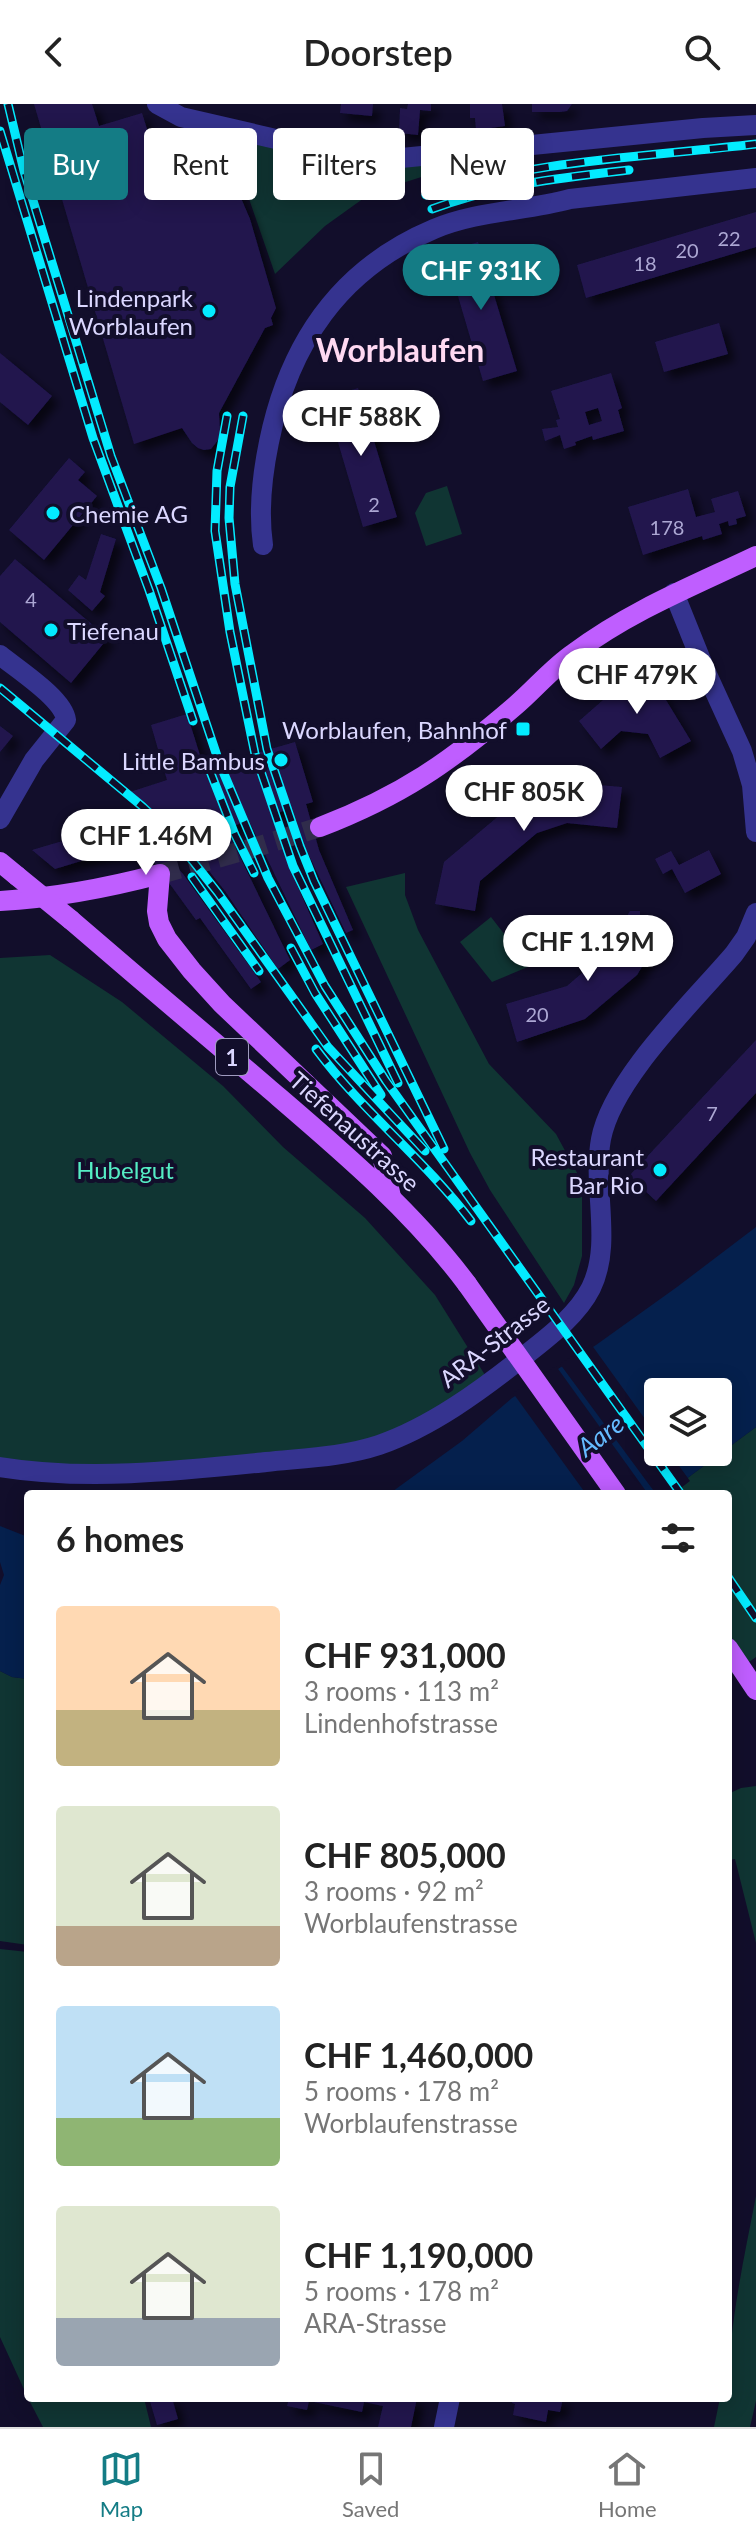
<!DOCTYPE html>
<html lang="en">
<head>
<meta charset="utf-8">
<style>
	body { margin:0; font-family:Lato,sans-serif; background:#f2f2f2; color:#222; height:100vh; display:flex; flex-direction:column; font-size:30px; white-space:nowrap }
	* { box-sizing:border-box; margin:0 }
	p { font-size:26px; color:#767676 }
	.icon { flex:none; width:44px; height:44px; fill:none; stroke:currentColor; stroke-width:2; stroke-linecap:round; stroke-linejoin:round }
	.map { position:relative; flex:1; overflow:hidden }
	.details { position:absolute; left:24px; top:1386px; width:708px; height:912px; display:flex; flex-direction:column; background:#fff; border-radius:8px; box-shadow:0 4px 20px #0003 }
	.details>* { flex:none }
	.banner { position:absolute; left:24px; top:24px; width:708px; height:72px; display:flex; gap:16px }
	.fabs { position:absolute; left:644px; top:1274px; display:grid; gap:16px }
	.fabs a { display:grid; place-items:center; width:88px; height:88px; border-radius:8px; background:#fff; box-shadow:0 4px 20px #0003; font-size:40px }
	.price { position:absolute; translate:-50% -68px; padding:0 18px; border-radius:28px; background:#fff; color:#222; font-size:26px; line-height:52px; filter:drop-shadow(0 2px 4px #0008) }
	.price::after { content:''; position:absolute; left:50%; top:48px; width:24px; height:18px; margin-left:-12px; background:inherit; clip-path:polygon(0 0,100% 0,50% 100%) }
	.price.active { background:#147c85; color:#fff }
	ul { padding:0; list-style:none }
	li { display:flex; align-items:center; gap:24px; height:200px; padding:0 32px }
	li span { display:grid; place-items:center; flex:none; width:224px; height:160px; border-radius:8px; color:#555 }
	li>.icon { margin-inline-start:auto }
	span .icon { width:96px; height:96px; fill:#fffc; stroke-width:1 }
	li b { font-size:34px }
	h2 { display:flex; justify-content:space-between; align-items:center; height:96px; padding:0 32px; font-size:34px }
	.pill { padding:0 28px; border-radius:8px; background:#fff; box-shadow:0 4px 20px #0003; font-size:28px; line-height:72px }
	.pill.active { background:#147c85; color:#fff }
	header { display:flex; justify-content:space-between; align-items:center; height:104px; padding:0 32px; background:#fff; font-size:36px; font-weight:600 }
	.dock { display:flex; justify-content:space-around; align-items:center; height:112px; border-top:2px solid #e0e0e0; background:#fff; font-size:22px; color:#767676 }
	.dock a { display:grid; justify-items:center; gap:4px }
	.dock .active { color:#147c85 }
	.map>svg:first-child { display:block }
</style>
</head>
<body>
<header><svg class="icon" aria-label="back" viewBox="0 0 24 24"><path d="M15 5l-7 7 7 7"/></svg>Doorstep<svg class="icon" aria-label="search" viewBox="0 0 24 24"><circle cx="10" cy="10" r="6"/><path d="M15 15l6 6"/></svg></header>
<div class="map">
<svg width="756" height="2323" viewBox="0 0 756 2323">
	<defs>
		<filter id="shadow"><feDropShadow dx="7" dy="7" stdDeviation="4" flood-color="#0009"/></filter>
	</defs>
	<rect width="100%" height="100%" fill="#120e2b"/>
	<g fill="#103533">
		<path d="M229,24L371,57L443,52L434,69L371,89L325,122L275,170L248,92L224,42Z"/>
		<path d="M447,382L462,430L426,442L415,409L426,389Z"/>
		<path d="M405,769V791L418,826L489,960L556,1030L582,1078V1152L574,1181L564,1199L490,1086L470,1049L346,783Z"/>
		<path d="M491,813L512,840L517,838L535,860L492,878L460,838Z"/>
		<path d="M50,851L122,898L223,982L283,1043L365,1114L435,1191L490,1279L393,1335L158,1368L0,1363V854Z"/>
		<path d="M756,1323V1553L728,1573V1390H666Z"/>
		<path d="M0,1567L12,1573L28,1575V1841L0,1837Z"/>
		<path d="M756,1682V1839L735,1755L728,1756V1690L741,1684Z"/>
		<path d="M0,1845L28,1848V2294L0,2233Z"/>
		<path d="M756,2092V2297L750,2323H714L720,2294H728C728,2226 743,2159 756,2092Z"/>
		<path d="M28,2294H144L151,2323H43Z"/>
	</g>
	<g fill="#05204d" fill-rule="evenodd">
		<path d="M756,1123V1323L666,1390H389L462,1337L512,1294L596,1241L677,1183ZM658,1288H718V1348H658Z"/>
		<path d="M0,1422L28,1433V1575L12,1573L0,1567V1481L4,1471L0,1458Z"/>
	</g>
	<g fill="#120e2b">
		<path d="M591,1240L658,1333V1348H669L690,1377L673,1390H656L560,1260Z"/>
		<path d="M556,1262L648,1390H586L513,1289Z"/>
	</g>
	<g fill="#21174e" fill-rule="evenodd" filter="url(#shadow)">
		<path d="M34,0H92L99,22L142,9L156,54L216,36L250,115L276,204L271,214L273,221L265,224L219,309L220,328L218,336L211,345L204,346L198,344L192,339L182,324L134,340Z"/>
		<path d="M341,0H373L372,12L340,9Z"/>
		<path d="M408,0H431V7L420,6L418,31L399,29L400,4L407,5Z"/>
		<path d="M470,0H502L505,22L476,26L475,14H470Z"/>
		<path d="M532,0H572L567,7L560,8H532Z"/>
		<path d="M756,108V143L586,194L577,161Z"/>
		<path d="M478,138L517,267L483,277L445,148Z"/>
		<path d="M719,219L728,250L664,268L655,238Z"/>
		<path d="M0,249L52,292L28,321L0,298Z"/>
		<path d="M611,269L622,304L618,306L624,327L593,336L592,332L575,338L576,341L564,345L560,331L545,337L542,325L558,323L556,316L560,315L551,287ZM598,304L602,317L589,321L585,308Z"/>
		<path d="M358,284L397,413L363,423L325,294Z"/>
		<path d="M69,354L85,368L78,376L97,392L44,456L9,426Z"/>
		<path d="M688,385L696,413L715,408L711,395L738,387L746,412L736,415L737,420L729,422L728,417L719,420L722,430L703,436L702,432L643,451L628,403Z"/>
		<path d="M101,430L116,435L100,488L105,492L92,507L68,486L79,471L86,476Z"/>
		<path d="M15,455L108,534L71,579L0,518V472Z"/>
		<path d="M642,570L655,578L691,637L660,654L648,630L621,627L601,645L579,617L627,575Z"/>
		<path d="M187,610L204,664L295,638L313,698L306,700L319,746L353,826L346,829L305,743L292,704L271,711L293,772L323,840L311,846L249,717L226,724L290,856L278,865L225,787L186,738L130,688L167,676L151,621Z"/>
		<path d="M0,622L13,632L0,648Z"/>
		<path d="M541,676L622,683L617,724L567,719L537,729L480,777L475,807L435,800L444,758Z"/>
		<path d="M130,717L152,735L183,770L261,878L251,885L200,814L196,816L140,739L55,765L32,746Z"/>
		<path d="M709,746L721,770L685,789L672,765L663,770L655,755L671,747L679,761Z"/>
		<path d="M630,807H640V812L664,826L637,871L585,915L517,938L506,900L567,882L604,850Z"/>
		<path d="M756,936V989L656,1097L629,1072Z"/>
		<path d="M149,2294H172L178,2315L157,2321Z"/>
		<path d="M289,2294H417L411,2323H378L383,2302L364,2298L362,2308L309,2297L307,2306L287,2302Z"/>
		<path d="M513,2294H563L560,2308L548,2306L546,2318L513,2311L515,2300L512,2299Z"/>
	</g>
	<g fill="none" stroke-linecap="round" stroke-linejoin="round">
		<path stroke="#302c4b" stroke-width="20" stroke-dasharray="20 10" stroke-linecap="butt" d="M160,770L253,744L320,723"/>
		<g stroke="#35338f" stroke-width="20">
			<path d="M157,0L181,13L371,57L703,24L756,21"/>
			<path d="M263,441C258,406 262,372 269,338C289,240 339,165 434,125C477,107 525,107 570,95L756,74"/>
			<path d="M674,489L705,566L742,647L752,681L756,728"/>
			<path d="M0,551C17,565 64,595 66,616L34,656L0,715"/>
			<path d="M0,1363C86,1377 179,1367 266,1358C303,1354 343,1353 379,1341C431,1323 480,1287 523,1253C547,1234 577,1212 591,1184C613,1139 592,1084 601,1035C612,975 694,897 734,850L746,833L756,809"/>
			<path d="M444,2323L450,2294"/>
		</g>
		<g stroke="#bf5eff" stroke-width="20">
			<path d="M320,723C401,692 450,658 515,602C535,585 552,564 574,549C630,507 693,482 756,452"/>
			<path d="M0,758L17,772"/>
			<path d="M0,797C54,794 107,784 160,770L157,807L159,819L167,835L192,867L222,900L382,1052L391,1093"/>
			<path d="M71,816C136,872 201,927 267,983C338,1044 411,1105 467,1180"/>
			<path d="M728,1544L756,1586"/>
		</g>
		<defs>
			<g id="rail">
				<path d="M8,0L24,67L111,352L161,484L219,658L268,774L325,882L386,977L681,1390"/>
				<path d="M0,27L93,334L149,486L193,617"/>
				<path d="M426,91C532,56 646,53 756,40"/>
				<path d="M432,105C500,80 558,74 629,66"/>
				<path d="M227,312L217,367L215,427L230,528L255,650L293,762L398,979"/>
				<path d="M243,312L230,383L229,414L235,480L267,645L300,742L314,777L444,1045"/>
				<path d="M0,584L143,703L169,727L218,789L328,943L425,1047"/>
				<path d="M208,662L235,731L254,769"/>
				<path d="M192,773L259,867"/>
				<path d="M291,844L315,889L381,991"/>
				<path d="M316,945C362,1007 424,1055 471,1117"/>
				<path d="M728,1473L756,1514"/>
			</g>
		</defs>
		<use href="#rail" stroke="#03ebff" stroke-width="9"/>
		<use href="#rail" stroke="#120e2b" stroke-width="6" stroke-dasharray="18" stroke-linecap="butt"/>
		<g stroke="#bf5eff" stroke-width="20">
			<path d="M17,772L71,816"/>
			<path d="M467,1180L616,1390"/>
		</g>
	</g>
	<g fill="#03ebff" stroke="#120e2b" stroke-width="3">
		<circle cx="209" cy="207" r="8"/>
		<circle cx="53" cy="409" r="8"/>
		<circle cx="51" cy="526" r="8"/>
		<rect x="515" y="617" width="16" height="16" rx="4"/>
		<circle cx="281" cy="656" r="8"/>
		<circle cx="660" cy="1066" r="8"/>
	</g>
	<g text-anchor="middle" dominant-baseline="central" stroke-width="8" stroke-linejoin="round" paint-order="stroke">
		<g font-size="20" fill="#aca7d3">
			<text x="729" y="134">22</text>
			<text x="687" y="146">20</text>
			<text x="645" y="159">18</text>
			<text x="374" y="400">2</text>
			<text x="667" y="423">178</text>
			<text x="31" y="495">4</text>
			<text x="537" y="910">20</text>
			<text x="712" y="1009">7</text>
		</g>
		<rect fill="#120e2b" stroke="#9f9bbf" stroke-width="2" x="216" y="935" width="32" height="36" rx="6"/>
		<g font-size="22" font-weight="bold" fill="#dbd7ff">
			<text x="232" y="953">1</text>
		</g>
		<g font-size="24" fill="#dbd7ff" stroke="#120e2b" text-anchor="end">
			<text x="193" y="193">Lindenpark<tspan x="193" dy="28">Worblaufen</tspan></text>
			<text x="69" y="409" text-anchor="start">Chemie AG</text>
			<text x="67" y="526" text-anchor="start">Tiefenau</text>
			<text x="507" y="625">Worblaufen, Bahnhof</text>
			<text x="265" y="656">Little Bambus</text>
			<text x="644" y="1052">Restaurant<tspan x="644" dy="28">Bar Rio</tspan></text>
		</g>
		<g font-size="24" fill="#dbd7ff" stroke="#120e2b">
			<text transform="translate(355 1027) rotate(42)">Tiefenaustrasse</text>
			<text transform="translate(494 1237) rotate(-38)">ARA-Strasse</text>
		</g>
		<g font-size="24" fill="#55edc4" stroke="#120e2b">
			<text x="125" y="1065">Hubelgut</text>
		</g>
		<g font-size="26" font-style="italic" fill="#65bbff" stroke="#120e2b">
			<text transform="translate(600 1331) rotate(-37)">Aare</text>
		</g>
		<g font-size="32" font-weight="bold" fill="#ffd9f2" stroke="#120e2b">
			<text x="400" y="245">Worblaufen</text>
		</g>
	</g>
</svg>
<div class="fabs">
<a><svg class="icon" aria-label="layers" viewBox="0 0 24 24"><path d="M12 4l9 5-9 5-9-5zM3 14l9 5 9-5"/></svg></a>
</div>
<b class="price active" style="left:481px;top:208px">CHF 931K</b>
<b class="price" style="left:361px;top:354px">CHF 588K</b>
<b class="price" style="left:637px;top:612px">CHF 479K</b>
<b class="price" style="left:524px;top:729px">CHF 805K</b>
<b class="price" style="left:146px;top:773px">CHF 1.46M</b>
<b class="price" style="left:588px;top:879px">CHF 1.19M</b>
<div class="banner">
<a class="pill active">Buy</a>
<a class="pill">Rent</a>
<a class="pill">Filters</a>
<a class="pill">New</a>
</div>
<section class="details">
<h2>6 homes<svg class="icon" aria-label="filters" viewBox="0 0 24 24"><path d="M4 7h16M4 17h16"/><circle cx="9" cy="7" r="2"/><circle cx="15" cy="17" r="2"/></svg></h2>
<ul>
<li><span style="background:linear-gradient(#ffd9b3 65%,#c2b280 0)"><svg class="icon" aria-label="home" viewBox="0 0 24 24"><path d="M3 11l9-7 9 7M6 9v11h12V9"/></svg></span><div><b>CHF 931,000</b><p>3 rooms · 113 m²</p><p>Lindenhofstrasse</p></div></li>
<li><span style="background:linear-gradient(#dfe7d0 75%,#b9a48a 0)"><svg class="icon" aria-label="home" viewBox="0 0 24 24"><path d="M3 11l9-7 9 7M6 9v11h12V9"/></svg></span><div><b>CHF 805,000</b><p>3 rooms · 92 m²</p><p>Worblaufenstrasse</p></div></li>
<li><span style="background:linear-gradient(#bfe0f5 70%,#8fb573 0)"><svg class="icon" aria-label="home" viewBox="0 0 24 24"><path d="M3 11l9-7 9 7M6 9v11h12V9"/></svg></span><div><b>CHF 1,460,000</b><p>5 rooms · 178 m²</p><p>Worblaufenstrasse</p></div></li>
<li><span style="background:linear-gradient(#dfe7d0 70%,#9aa5b1 0)"><svg class="icon" aria-label="home" viewBox="0 0 24 24"><path d="M3 11l9-7 9 7M6 9v11h12V9"/></svg></span><div><b>CHF 1,190,000</b><p>5 rooms · 178 m²</p><p>ARA-Strasse</p></div></li>
</ul>
</section>
</div>
<nav class="dock">
<a class="active"><svg class="icon" aria-label="map" viewBox="0 0 24 24"><path d="M3 6l6-2 6 2 6-2v14l-6 2-6-2-6 2zM9 4v14M15 6v14"/></svg>Map</a>
<a><svg class="icon" aria-label="saved" viewBox="0 0 24 24"><path d="M7 4h10v16l-5-4-5 4z"/></svg>Saved</a>
<a><svg class="icon" aria-label="home" viewBox="0 0 24 24"><path d="M3 11l9-7 9 7M6 9v11h12V9"/></svg>Home</a>
</nav>
</body>
</html>
